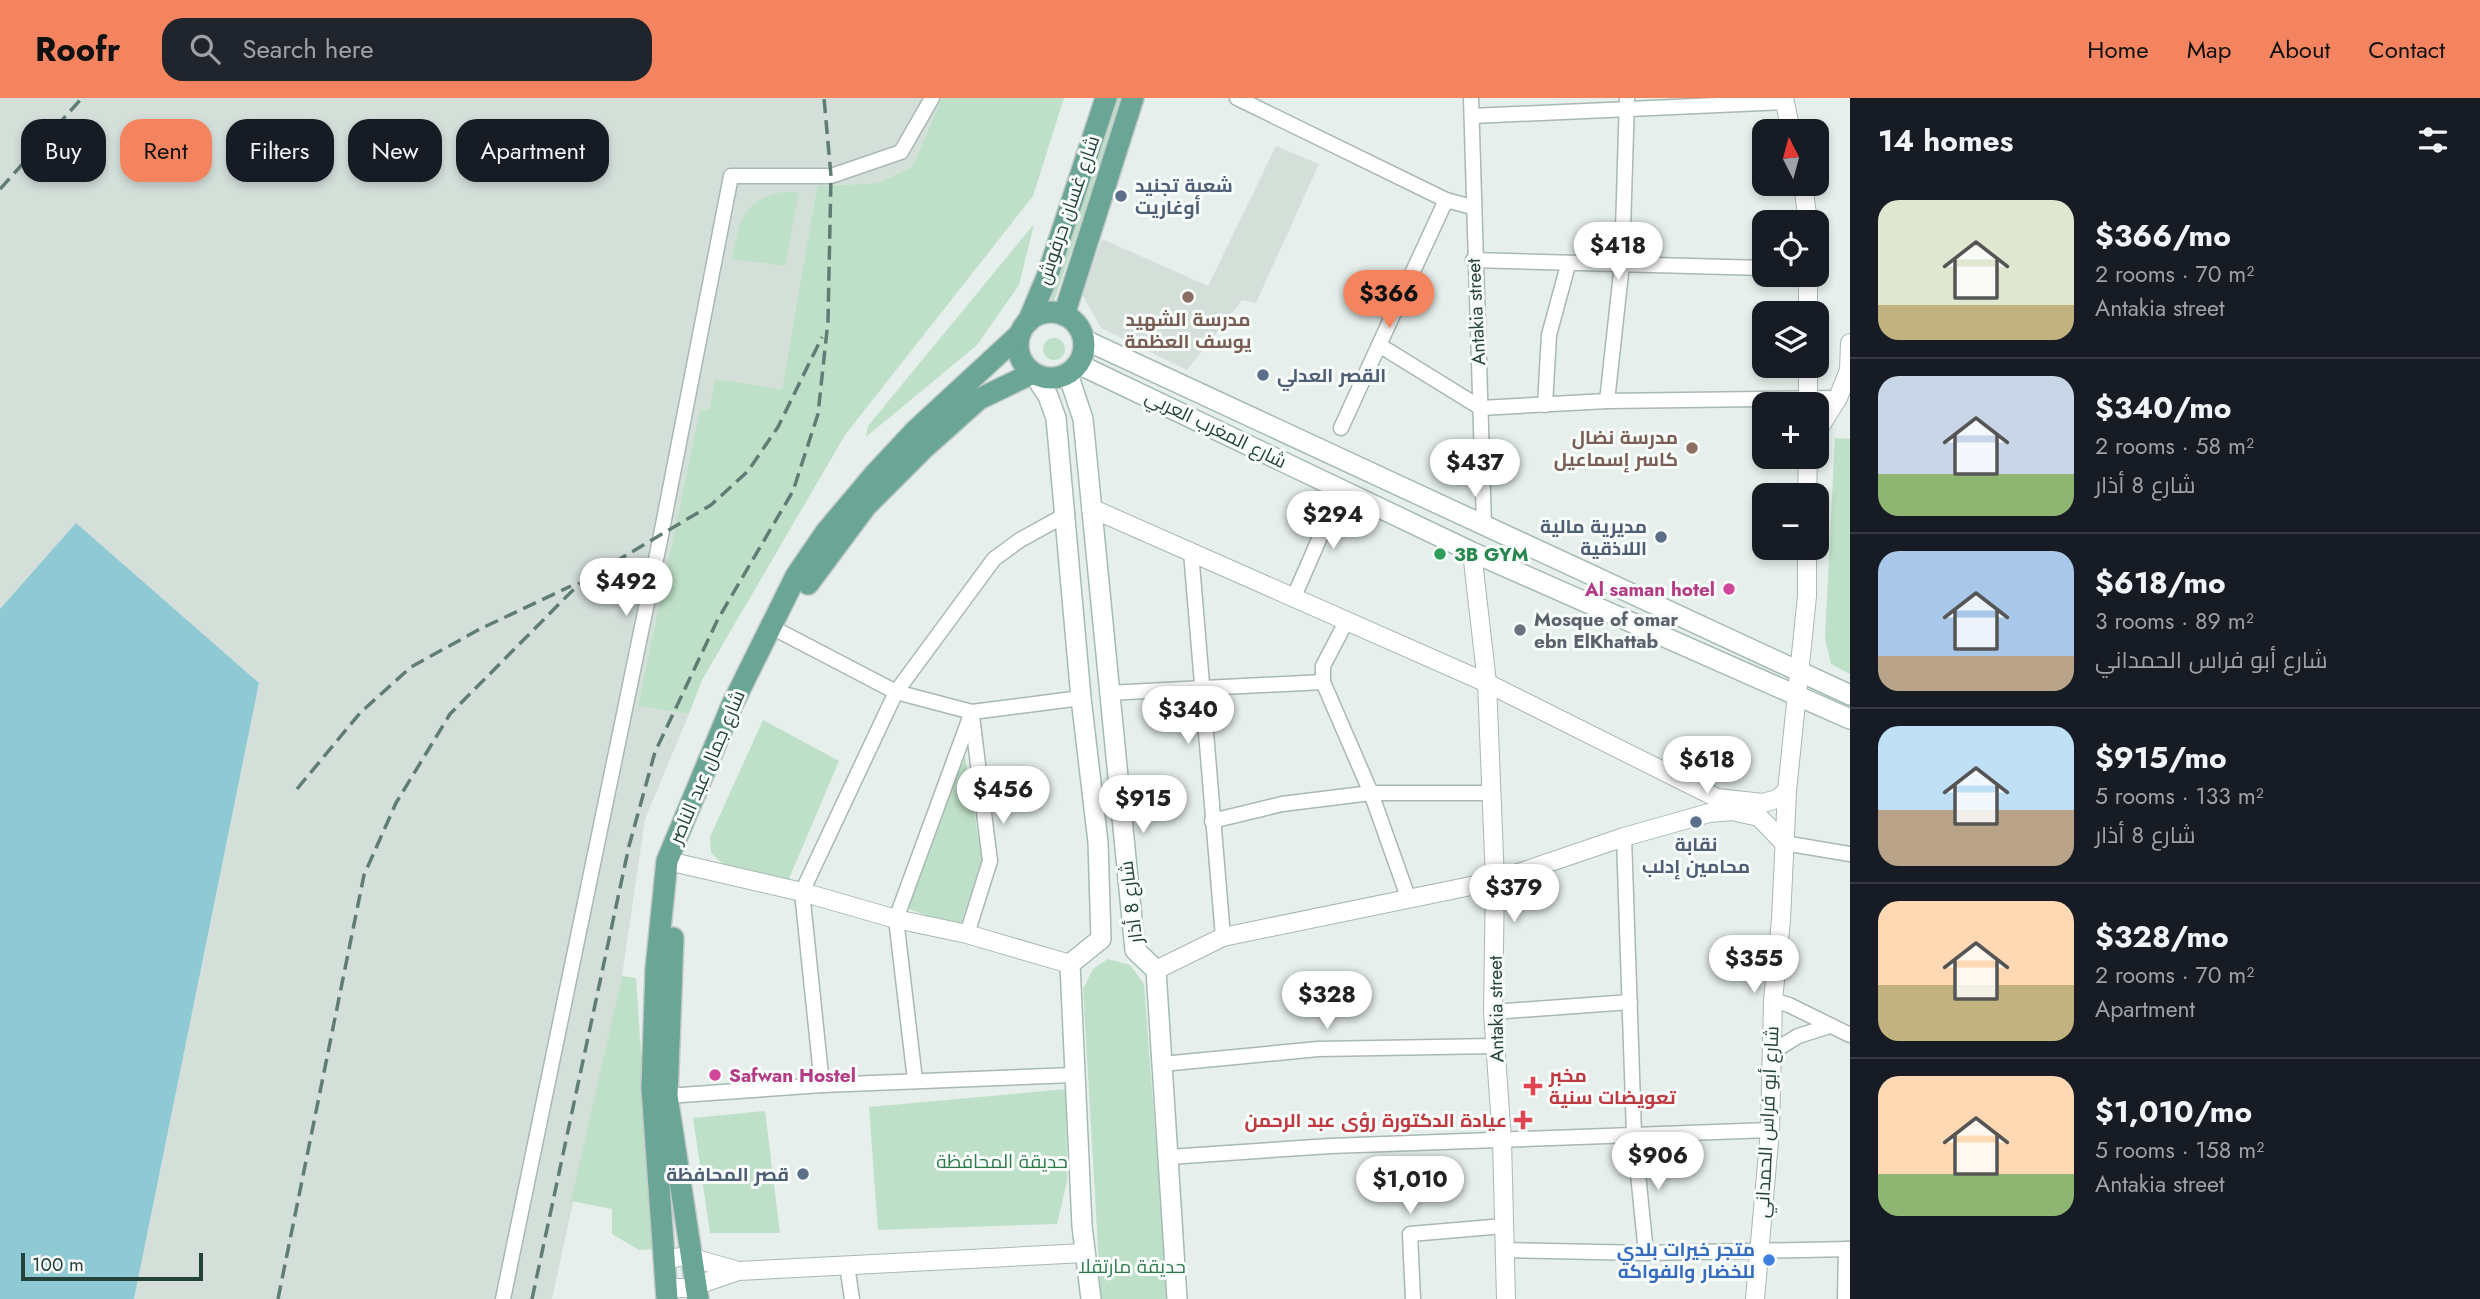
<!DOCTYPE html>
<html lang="en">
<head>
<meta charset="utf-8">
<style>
	body { margin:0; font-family:Jost,Cairo,sans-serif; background:#20242c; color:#f1f3f6; height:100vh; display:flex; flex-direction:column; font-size:26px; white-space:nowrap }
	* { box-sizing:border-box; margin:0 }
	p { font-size:23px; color:#9ea1a6 }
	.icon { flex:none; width:38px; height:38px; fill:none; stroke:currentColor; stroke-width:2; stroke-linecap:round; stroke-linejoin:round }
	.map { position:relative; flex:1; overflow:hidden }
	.side { display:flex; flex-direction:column; background:#171b24; width:630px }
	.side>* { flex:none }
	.top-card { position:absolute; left:21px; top:21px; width:665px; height:63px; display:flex; gap:14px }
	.needle { width:46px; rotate:354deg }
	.controls { position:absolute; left:1752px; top:21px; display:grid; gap:14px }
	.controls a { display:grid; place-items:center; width:77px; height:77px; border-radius:14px; background:#171b24; box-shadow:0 4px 10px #0003; font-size:35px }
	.scale { position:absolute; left:21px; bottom:18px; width:182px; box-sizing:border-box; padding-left:7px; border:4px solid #24423a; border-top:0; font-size:19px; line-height:24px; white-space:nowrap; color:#24423a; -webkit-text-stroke:5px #f7fbf9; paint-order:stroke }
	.price { position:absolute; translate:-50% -60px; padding:0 16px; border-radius:24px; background:#fff; color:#222; font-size:23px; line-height:46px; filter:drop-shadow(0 2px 4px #0008) }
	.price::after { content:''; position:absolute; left:50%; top:42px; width:21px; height:16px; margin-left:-10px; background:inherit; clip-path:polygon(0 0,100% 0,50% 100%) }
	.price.selected { background:#f4845f; color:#111 }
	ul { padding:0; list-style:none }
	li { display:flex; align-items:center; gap:21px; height:175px; padding:0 28px }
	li+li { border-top:2px solid #363941 }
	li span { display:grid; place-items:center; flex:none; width:196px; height:140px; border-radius:21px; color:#555 }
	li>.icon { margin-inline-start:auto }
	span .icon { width:84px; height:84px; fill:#fffc; stroke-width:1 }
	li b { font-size:30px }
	h2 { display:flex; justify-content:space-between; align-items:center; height:84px; padding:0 28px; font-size:30px }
	.pill { padding:0 24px; border-radius:21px; background:#171b24; box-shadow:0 4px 10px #0003; font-size:24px; line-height:63px }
	.pill.selected { background:#f4845f; color:#111 }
	header { display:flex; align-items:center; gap:42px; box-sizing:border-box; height:98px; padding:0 35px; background:#f4845f; color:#111 }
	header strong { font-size:33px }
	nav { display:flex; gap:38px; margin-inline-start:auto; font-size:24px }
	.search { width:490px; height:63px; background:#20242c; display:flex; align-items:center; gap:18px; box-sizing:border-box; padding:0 24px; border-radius:21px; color:#9ea1a6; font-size:26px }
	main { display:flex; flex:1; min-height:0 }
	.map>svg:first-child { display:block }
</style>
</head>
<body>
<header>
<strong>Roofr</strong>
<div class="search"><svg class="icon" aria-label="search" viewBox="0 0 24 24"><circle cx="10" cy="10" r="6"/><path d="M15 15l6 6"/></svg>Search here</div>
<nav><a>Home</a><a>Map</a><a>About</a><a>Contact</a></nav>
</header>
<main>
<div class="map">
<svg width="1850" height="1201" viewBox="0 0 1850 1201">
	<rect width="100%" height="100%" fill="#e6efeb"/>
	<g fill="#d4dfda">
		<path d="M0,0H942L912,69L878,85L817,88L782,291L715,281L709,312L700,311L638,608L689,616L645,721L622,878L552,1201H134L259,586L76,426L0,511Z"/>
		<path d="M1276,48L1319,66L1256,205L1242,202L1187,272L1101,230L1082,196L1102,141L1208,188Z"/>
	</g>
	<g fill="#bfe0c8">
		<path d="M942,0H1064L1033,98L845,337L702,582L689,616L638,608L700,311L709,312L715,281L782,291L817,88L878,85L912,69Z"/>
		<path d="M1112,0H1124L1054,203L1049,200Z"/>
		<path d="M782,94H799L785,168L731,161C741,123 740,104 782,94Z"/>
		<path d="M1034,126L1019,187L977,247L866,339L868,328Z"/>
		<circle cx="1054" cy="251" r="11"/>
		<path d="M1835,340L1850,341V576L1831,566L1825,540Z"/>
		<path d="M763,622L839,663L788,783L729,771L711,755L710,739Z"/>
		<path d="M965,658L982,762L960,829L906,810Z"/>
		<path d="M1108,861L1130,867L1144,886L1168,1201H1101L1083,891L1093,871Z"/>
		<path d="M622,878L636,880L654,1151L639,1152L612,1136V1111L571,1103Z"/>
		<path d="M1066,991L1067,1083L1057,1126L878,1132L869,1009Z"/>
		<path d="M765,1013L780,1135H710L693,1020Z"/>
	</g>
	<path fill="#8ec9d4" d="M76,425L259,585L134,1201H0V511Z"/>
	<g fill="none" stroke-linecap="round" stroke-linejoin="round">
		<defs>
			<g id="minor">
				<path d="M1237,0L1446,102L1472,109"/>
				<path d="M1471,0L1484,428"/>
				<path d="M1472,18L1785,4"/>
				<path d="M1473,162L1764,170"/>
				<path d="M1379,247L1446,102"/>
				<path d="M1607,303L1622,166L1627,0"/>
				<path d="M1545,307L1549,237L1568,167"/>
				<path d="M1341,330L1379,247L1481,310L1607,303L1838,300"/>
				<path d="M1191,454L1223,839"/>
				<path d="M1293,501L1341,391"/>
				<path d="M1346,524L1323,568V584L1371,695L1408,799"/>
				<path d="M781,534L896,594L972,614L1081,600"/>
				<path d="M1108,595L1323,584"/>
				<path d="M1212,723L1282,706L1371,695H1490"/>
				<path d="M1624,739L1634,1036L1646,1155"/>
				<path d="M1784,745L1850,756"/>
				<path d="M967,836L990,763L972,618"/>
				<path d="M1773,902L1789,907L1850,937"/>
				<path d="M1493,914L1630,904"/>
				<path d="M1771,955L1798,938L1830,928"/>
				<path d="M1162,966L1318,951L1495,948"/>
				<path d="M915,982L896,821L972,614"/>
				<path d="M822,987L802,794L896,594L994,461L1020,442L1067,416"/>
				<path d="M667,998L822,987L1073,977"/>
				<path d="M1169,1059L1330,1048L1770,1032"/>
				<path d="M1504,1152L1646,1155L1850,1151"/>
				<path d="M847,1167L852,1201"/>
				<path d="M503,1201L661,437L731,78H831L901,54L932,0"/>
				<path d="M1413,1201L1410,1136L1504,1128"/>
				<path d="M1845,1201L1846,1151"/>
			</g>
			<g id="tertiary">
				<path d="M1784,0L1791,33"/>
				<path d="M1803,86L1808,124"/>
				<path d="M1808,215V177"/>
				<path d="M1808,306V268"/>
				<path d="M1816,335L1838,300L1849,272L1850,245"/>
				<path d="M1807,397L1808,359"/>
				<path d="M1091,410L1487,585L1717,700L1763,705L1777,701L1787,693"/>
				<path d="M1472,454L1487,585L1495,783L1493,914L1502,1043L1506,1201"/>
				<path d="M681,766L802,794L896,821L967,836L1070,866"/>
				<path d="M1156,872L1223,839L1495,783L1624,739L1709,715L1732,713L1759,719L1784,745"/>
				<path d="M663,1162L686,1158L735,1172"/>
				<path d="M666,1190H689L738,1173L1085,1155"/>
				<path d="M1755,1201L1770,1032L1773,902L1781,822L1787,693L1807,498V450"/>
			</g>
			<g id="secondary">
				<path d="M1083,241L1850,597"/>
				<path d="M1078,266L1472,454L1850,621"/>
				<path d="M1033,275L1048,298L1056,320L1081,600L1098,744L1101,841L1070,866L1082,1128L1091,1201"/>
				<path d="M1068,276L1083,321L1135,852L1156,872L1177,1201"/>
			</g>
			<g id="primary">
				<circle cx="1051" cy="247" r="33"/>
				<path d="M1064,217L1133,0"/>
				<path d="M1028,224L1047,179L1106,0"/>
				<path d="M808,486L866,408L923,351L979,301L1033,275"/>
				<path d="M673,840L667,998L698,1201"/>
				<path d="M667,1201L652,990L656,871L667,763L732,607L796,478L826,434L874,377L916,332L1020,236"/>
			</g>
		</defs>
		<use href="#minor" stroke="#a8b8b2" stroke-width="17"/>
		<use href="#tertiary" stroke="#a8b8b2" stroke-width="20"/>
		<use href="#secondary" stroke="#a4bbb3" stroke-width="22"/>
		<use href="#primary" stroke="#c2cac8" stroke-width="24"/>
		<use href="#minor" stroke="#fff" stroke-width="14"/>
		<use href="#tertiary" stroke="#fff" stroke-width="18"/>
		<use href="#secondary" stroke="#fff" stroke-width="19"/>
		<use href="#primary" stroke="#6aa596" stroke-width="21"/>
		<g stroke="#5f7d75" stroke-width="3.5" stroke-dasharray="14 7" stroke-linecap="butt">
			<path d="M0,91L82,0"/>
			<path d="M297,691L360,615L411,569L480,531L571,488"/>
			<path d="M278,1201L364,777L396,705L450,616L581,484L711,407L748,373L778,329L822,239"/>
			<path d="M532,1201L629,748L655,654L718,521L793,393L818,316L828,223L831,78L824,0"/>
		</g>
	</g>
	<g fill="#5c6f8a" stroke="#f7fbf9" stroke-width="2.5">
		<circle cx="1121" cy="98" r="7"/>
		<circle cx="1263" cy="277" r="7"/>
		<circle cx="1661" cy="439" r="7"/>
		<circle cx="1696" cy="724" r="7"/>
		<circle cx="803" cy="1076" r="7"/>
	</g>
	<g fill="#8d6e63" stroke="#f7fbf9" stroke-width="2.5">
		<circle cx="1188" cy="199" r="7"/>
		<circle cx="1692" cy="350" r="7"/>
	</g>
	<circle fill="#2e9e5b" stroke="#f7fbf9" stroke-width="2.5" cx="1440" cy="456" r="7"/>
	<g fill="#d1479c" stroke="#f7fbf9" stroke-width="2.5">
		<circle cx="1729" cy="491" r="7"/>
		<circle cx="715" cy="977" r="7"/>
	</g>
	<circle fill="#6b7280" stroke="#f7fbf9" stroke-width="2.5" cx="1520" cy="532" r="7"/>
	<g fill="#e0444e" stroke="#f7fbf9" stroke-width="2.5">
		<path d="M1529.5 977.5h7v7h7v7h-7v7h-7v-7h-7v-7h7z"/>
		<path d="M1519.5 1011.5h7v7h7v7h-7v7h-7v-7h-7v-7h7z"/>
	</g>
	<circle fill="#3f7fe0" stroke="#f7fbf9" stroke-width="2.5" cx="1769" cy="1162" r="7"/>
	<g text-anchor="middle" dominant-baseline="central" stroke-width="6" stroke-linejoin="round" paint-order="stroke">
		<g font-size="19" font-weight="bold" fill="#4e5e75" stroke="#f7fbf9" text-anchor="start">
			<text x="1135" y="87">شعبة تجنيد<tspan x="1135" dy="22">أوغاريت</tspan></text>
			<text x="1277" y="277">القصر العدلي</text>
			<text x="1647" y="428" text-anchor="end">مديرية مالية<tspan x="1647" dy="22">اللاذقية</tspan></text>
			<text x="1696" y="746" text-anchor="middle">نقابة<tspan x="1696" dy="22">محامين إدلب</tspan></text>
			<text x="789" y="1076" text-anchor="end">قصر المحافظة</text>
		</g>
		<g font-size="19" fill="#24423a" stroke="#f7fbf9">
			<text transform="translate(1068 112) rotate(-71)">شارع غسان حرفوش</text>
			<text transform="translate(1476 214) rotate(-93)">Antakia street</text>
			<text transform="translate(1216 331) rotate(26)">شارع المغرب العربي</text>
			<text transform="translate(707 669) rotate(-67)">شارع جمال عبد الناصر</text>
			<text transform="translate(1131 804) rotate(-97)">شارع 8 أذار</text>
			<text transform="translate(1496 911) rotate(-91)">Antakia street</text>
			<text transform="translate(1767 1024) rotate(-87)">شارع أبو فراس الحمداني</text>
		</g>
		<g font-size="19" font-weight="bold" fill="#785e54" stroke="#f7fbf9">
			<text x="1188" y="221">مدرسة الشهيد<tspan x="1188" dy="22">يوسف العظمة</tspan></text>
			<text x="1678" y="339" text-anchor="end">مدرسة نضال<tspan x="1678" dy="22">كاسر إسماعيل</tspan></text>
		</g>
		<g font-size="19" font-weight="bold" fill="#27864d" stroke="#f7fbf9" text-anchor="start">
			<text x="1454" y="456">3B GYM</text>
		</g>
		<g font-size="19" font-weight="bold" fill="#b23c85" stroke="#f7fbf9" text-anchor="end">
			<text x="1715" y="491">Al saman hotel</text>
			<text x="729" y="977" text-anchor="start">Safwan Hostel</text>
		</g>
		<g font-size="19" font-weight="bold" fill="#5b616d" stroke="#f7fbf9" text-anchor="start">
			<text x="1534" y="521">Mosque of omar<tspan x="1534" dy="22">ebn ElKhattab</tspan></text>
		</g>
		<g font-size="19" font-weight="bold" fill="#be3a42" stroke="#f7fbf9" text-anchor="start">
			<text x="1549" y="977">مخبر<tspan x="1549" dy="22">تعويضات سنية</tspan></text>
			<text x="1507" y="1022" text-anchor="end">عيادة الدكتورة رؤى عبد الرحمن</text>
		</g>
		<g font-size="19" fill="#2d7a4b" stroke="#f7fbf9">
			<text x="1002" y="1063">حديقة المحافظة</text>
			<text x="1132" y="1168">حديقة مارتقلا</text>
		</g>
		<g font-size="19" font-weight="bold" fill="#366cbe" stroke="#f7fbf9" text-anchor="end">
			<text x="1755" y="1151">متجر خيرات بلدي<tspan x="1755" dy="22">للخضار والفواكه</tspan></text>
		</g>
	</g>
</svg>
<div class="controls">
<a><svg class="needle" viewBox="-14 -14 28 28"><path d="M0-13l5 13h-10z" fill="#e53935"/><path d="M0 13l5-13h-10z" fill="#9ea1a6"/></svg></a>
<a><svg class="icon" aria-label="locate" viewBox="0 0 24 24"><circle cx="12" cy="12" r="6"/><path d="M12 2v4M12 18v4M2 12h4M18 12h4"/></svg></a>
<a><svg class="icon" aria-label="layers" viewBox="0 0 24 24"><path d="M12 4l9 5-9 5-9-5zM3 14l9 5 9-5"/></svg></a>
<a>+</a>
<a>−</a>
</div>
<div class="scale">100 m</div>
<b class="price" style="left:1618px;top:184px">$418</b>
<b class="price selected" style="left:1389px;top:232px">$366</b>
<b class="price" style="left:1475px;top:401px">$437</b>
<b class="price" style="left:1333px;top:453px">$294</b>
<b class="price" style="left:626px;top:520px">$492</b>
<b class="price" style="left:1188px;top:648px">$340</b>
<b class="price" style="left:1707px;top:698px">$618</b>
<b class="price" style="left:1003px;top:728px">$456</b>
<b class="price" style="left:1143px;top:737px">$915</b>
<b class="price" style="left:1514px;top:826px">$379</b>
<b class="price" style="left:1754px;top:897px">$355</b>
<b class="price" style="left:1327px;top:933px">$328</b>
<b class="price" style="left:1658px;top:1094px">$906</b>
<b class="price" style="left:1410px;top:1118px">$1,010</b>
<div class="top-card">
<a class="pill">Buy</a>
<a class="pill selected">Rent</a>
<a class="pill">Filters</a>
<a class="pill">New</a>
<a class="pill">Apartment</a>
</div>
</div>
<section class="side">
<h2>14 homes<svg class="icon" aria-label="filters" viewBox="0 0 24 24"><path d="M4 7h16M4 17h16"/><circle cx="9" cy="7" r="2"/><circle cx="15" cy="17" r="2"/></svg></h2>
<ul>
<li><span style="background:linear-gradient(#dfe7d0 75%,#c2b280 0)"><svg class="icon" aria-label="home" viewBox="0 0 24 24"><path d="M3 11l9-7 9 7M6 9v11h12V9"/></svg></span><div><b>$366/mo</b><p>2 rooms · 70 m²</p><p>Antakia street</p></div></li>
<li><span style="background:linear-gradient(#c9d6e8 70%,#8fb573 0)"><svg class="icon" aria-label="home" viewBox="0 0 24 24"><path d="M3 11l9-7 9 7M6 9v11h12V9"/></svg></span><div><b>$340/mo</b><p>2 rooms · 58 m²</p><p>شارع 8 أذار</p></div></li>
<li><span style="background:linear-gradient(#a9c7e8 75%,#b9a48a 0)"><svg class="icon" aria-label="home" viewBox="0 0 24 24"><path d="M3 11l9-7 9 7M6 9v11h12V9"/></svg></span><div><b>$618/mo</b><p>3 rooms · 89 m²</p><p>شارع أبو فراس الحمداني</p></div></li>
<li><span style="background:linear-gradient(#bfe0f5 60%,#b9a48a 0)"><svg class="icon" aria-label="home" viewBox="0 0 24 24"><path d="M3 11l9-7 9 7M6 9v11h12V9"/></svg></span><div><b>$915/mo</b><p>5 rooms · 133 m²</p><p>شارع 8 أذار</p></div></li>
<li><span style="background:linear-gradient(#ffd9b3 60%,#c2b280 0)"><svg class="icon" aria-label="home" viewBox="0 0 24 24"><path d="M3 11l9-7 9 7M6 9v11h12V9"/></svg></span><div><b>$328/mo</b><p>2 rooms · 70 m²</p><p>Apartment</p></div></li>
<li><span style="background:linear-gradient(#ffd9b3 70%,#8fb573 0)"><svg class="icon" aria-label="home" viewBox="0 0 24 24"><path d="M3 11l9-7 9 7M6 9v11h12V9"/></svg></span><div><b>$1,010/mo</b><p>5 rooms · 158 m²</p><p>Antakia street</p></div></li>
</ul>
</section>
</main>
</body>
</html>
